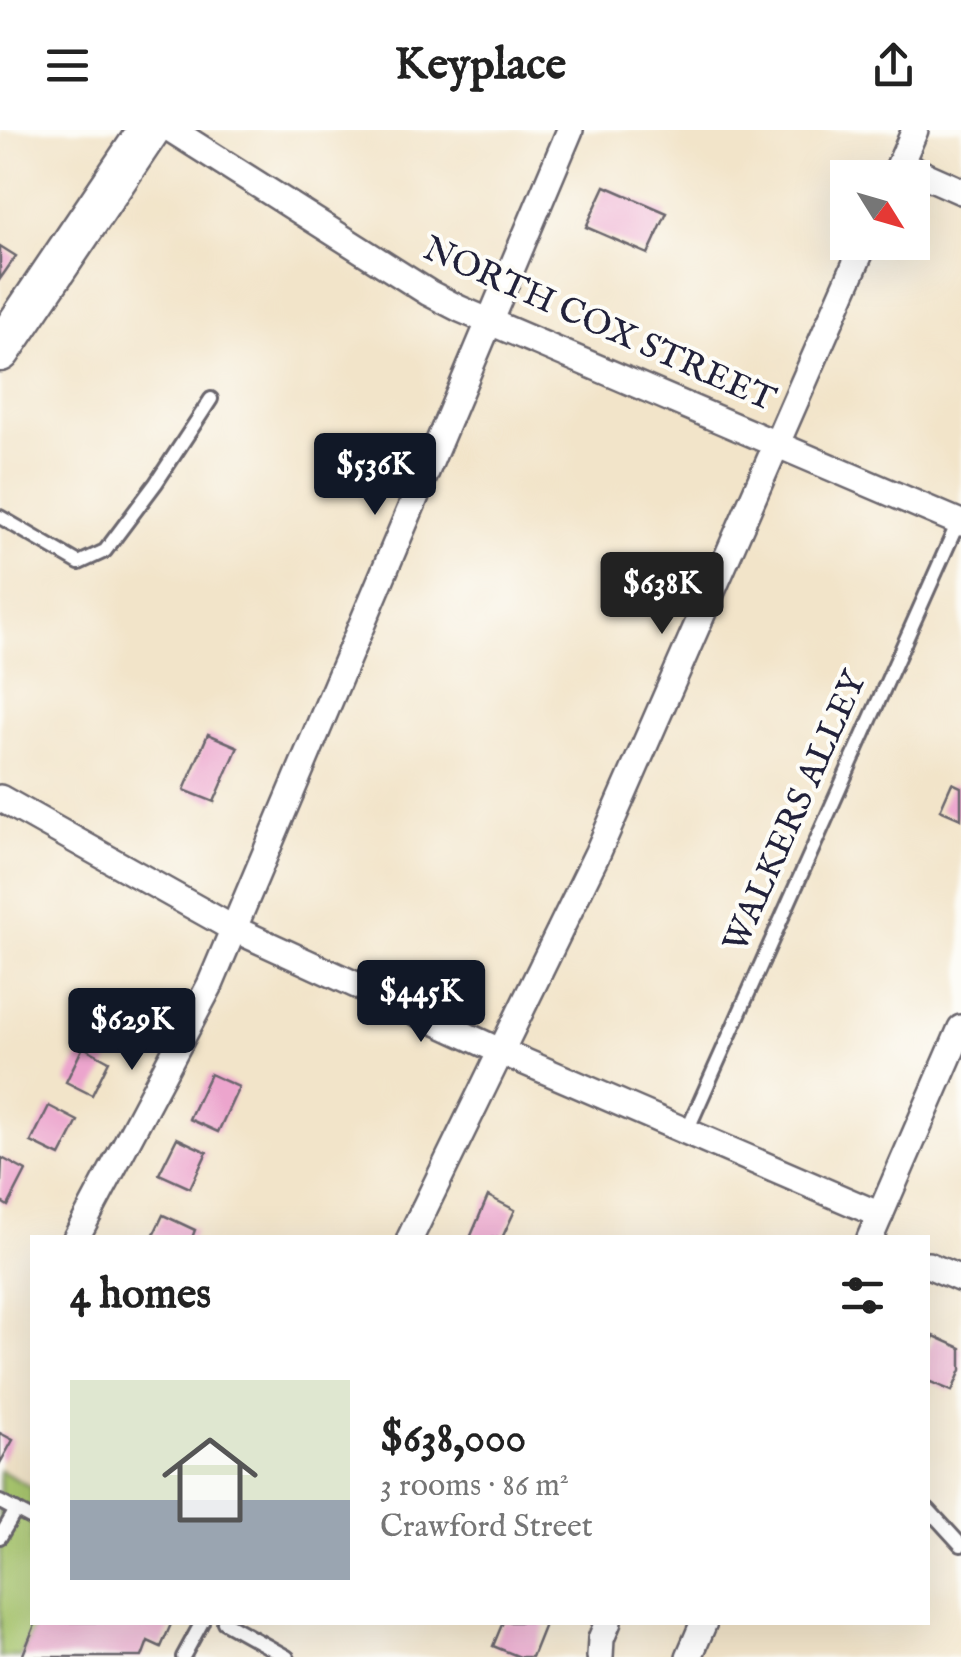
<!DOCTYPE html>
<html lang="en">
<head>
<meta charset="utf-8">
<style>
	body { margin:0; font-family:"IM FELL English",serif; background:#f6f6f6; color:#222; height:100vh; display:flex; flex-direction:column; font-size:38px; white-space:nowrap }
	* { box-sizing:border-box; margin:0 }
	p { font-size:32px; color:#767676 }
	.icon { flex:none; width:55px; height:55px; fill:none; stroke:currentColor; stroke-width:2; stroke-linecap:round; stroke-linejoin:round }
	.map { position:relative; flex:1; overflow:hidden }
	.details { position:absolute; left:30px; top:1105px; width:900px; height:390px; display:flex; flex-direction:column; background:#fff; border-radius:0px; box-shadow:0 10px 40px #0002 }
	.details>* { flex:none }
	.needle { width:65px; rotate:127deg }
	.tools { position:absolute; left:830px; top:30px; display:grid; gap:20px }
	.tools a { display:grid; place-items:center; width:100px; height:100px; border-radius:0px; background:#fff; box-shadow:0 10px 40px #0002; font-size:50px }
	.price { position:absolute; translate:-50% -85px; padding:0 22px; border-radius:10px; background:#111827; color:#fff; font-size:32px; line-height:65px; filter:drop-shadow(0 2px 5px #0008) }
	.price::after { content:''; position:absolute; left:50%; top:60px; width:30px; height:22px; margin-left:-15px; background:inherit; clip-path:polygon(0 0,100% 0,50% 100%) }
	.price.selected { background:#222; color:#fff }
	ul { padding:0; list-style:none }
	li { display:flex; align-items:center; gap:30px; height:250px; padding:0 40px }
	li span { display:grid; place-items:center; flex:none; width:280px; height:200px; border-radius:0px; color:#555 }
	li>.icon { margin-inline-start:auto }
	span .icon { width:120px; height:120px; fill:#fffc; stroke-width:1 }
	li b { font-size:42px }
	h2 { display:flex; justify-content:space-between; align-items:center; height:120px; padding:0 40px; font-size:42px }
	header { display:flex; justify-content:space-between; align-items:center; height:130px; padding:0 40px; background:#fff; font-size:45px; font-weight:700 }
	.map>svg:first-child { display:block }
</style>
</head>
<body>
<header><svg class="icon" aria-label="menu" viewBox="0 0 24 24"><path d="M4 6h16M4 12h16M4 18h16"/></svg>Keyplace<svg class="icon" aria-label="share" viewBox="0 0 24 24"><path d="M12 15V3M7 8l5-5 5 5M5 13v7h14v-7"/></svg></header>
<div class="map">
<svg width="961" height="1527" viewBox="0 0 961 1527">
	<rect width="100%" height="100%" fill="#fdfcf7"/>
	<filter id="ink" filterUnits="userSpaceOnUse"><feTurbulence type="fractalNoise" baseFrequency=".01" numOctaves="2"/><feDisplacementMap in="SourceGraphic" scale="20" xChannelSelector="R" yChannelSelector="G"/><feConvolveMatrix kernelMatrix="1 2 1 2 8 2 1 2 1" color-interpolation-filters="sRGB"/></filter>
	<filter id="wash" filterUnits="userSpaceOnUse"><feTurbulence type="fractalNoise" baseFrequency=".0048" numOctaves="4" result="noise"/><feDisplacementMap in="SourceGraphic" scale="40" xChannelSelector="R" yChannelSelector="G"/><feGaussianBlur stdDeviation="2.25" result="paint"/><feColorMatrix in="noise" values="0 0 0 0 0 0 0 0 0 0 0 0 0 0 0 0 0 1.4 0 .05"/><feComposite in="paint" operator="in"/></filter>
	<g filter="url(#wash)">
		<rect width="100%" height="100%" fill="#f2e4c9"/>
		<path fill="#a8c66e" stroke="#657454" stroke-width="2.5" d="M0,1340L32,1358V1492L36,1493L21,1527H0Z"/>
		<g id="blocks">
			<g fill="#eca5cd">
				<path d="M605,56L667,83L648,124L586,97Z"/>
				<path d="M0,116L16,126L0,149Z"/>
				<path d="M208,604L238,617L214,672L184,660Z"/>
				<path d="M952,653L961,657V689L940,680Z"/>
				<path d="M83,917L109,931L92,965L66,952Z"/>
				<path d="M210,944L239,957L218,1002L189,989Z"/>
				<path d="M49,976L78,991L60,1026L31,1012Z"/>
				<path d="M177,1008L207,1022L190,1058L159,1044Z"/>
				<path d="M2,1028L26,1041L8,1076L0,1071Z"/>
				<path d="M488,1066L515,1080L502,1108H470Z"/>
				<path d="M163,1085L195,1100L192,1108H152Z"/>
				<path d="M934,1206L961,1218V1240L952,1261L928,1251V1220Z"/>
				<path d="M0,1303L13,1310L0,1333Z"/>
				<path d="M36,1492H172L161,1517L148,1511L142,1527H22Z"/>
				<path d="M503,1492H546L532,1527H520L493,1516Z"/>
			</g>
		</g>
	</g>
	<g filter="url(#ink)">
		<use href="#blocks" fill-opacity="0" stroke="#6b666d" stroke-width="2.5"/>
		<g fill="none" stroke-linecap="round" stroke-linejoin="round">
			<defs>
				<g id="lane">
					<path d="M0,387L79,433L105,421L156,353L211,269"/>
					<path d="M686,1003L960,388"/>
					<path d="M0,1372L32,1389"/>
					<path d="M928,1379L961,1415"/>
					<path d="M0,1407L16,1380"/>
					<path d="M224,1492L287,1527"/>
					<path d="M183,1527L202,1492"/>
				</g>
				<g id="street">
					<path d="M172,0L429,163L460,179L961,393"/>
					<path d="M900,34L961,61"/>
					<path d="M895,46L915,0"/>
					<path d="M0,668L232,798L502,922L880,1085"/>
					<path d="M76,1108L210,855L570,0"/>
					<path d="M410,1108L598,722L865,112"/>
					<path d="M870,1108L961,898"/>
					<path d="M928,1135L961,1149"/>
					<path d="M600,1527L601,1509L608,1492"/>
					<path d="M689,1527L704,1492"/>
				</g>
				<path id="primary" d="M0,221L149,0"/>
			</defs>
			<use href="#lane" stroke="#6b666d" stroke-width="18"/>
			<use href="#street" stroke="#6b666d" stroke-width="30"/>
			<use href="#primary" stroke="#6b666d" stroke-width="45"/>
			<use href="#lane" stroke="#fff" stroke-width="12"/>
			<use href="#street" stroke="#fff" stroke-width="25"/>
			<use href="#primary" stroke="#fff" stroke-width="40"/>
		</g>
	</g>
	<g text-anchor="middle" dominant-baseline="central" stroke-width="8" stroke-linejoin="round" paint-order="stroke">
		<g font-size="35" fill="#22223b" stroke="#fdfcf7">
			<text transform="translate(599 195) rotate(24)">NORTH COX STREET</text>
			<text transform="translate(796 682) rotate(-66)">WALKERS ALLEY</text>
		</g>
	</g>
</svg>
<div class="tools">
<a><svg class="needle" viewBox="-14 -14 28 28"><path d="M0-13l5 13h-10z" fill="#e53935"/><path d="M0 13l5-13h-10z" fill="#767676"/></svg></a>
</div>
<b class="price" style="left:375px;top:388px">$536K</b>
<b class="price selected" style="left:662px;top:507px">$638K</b>
<b class="price" style="left:421px;top:915px">$445K</b>
<b class="price" style="left:132px;top:943px">$629K</b>
<section class="details">
<h2>4 homes<svg class="icon" aria-label="filters" viewBox="0 0 24 24"><path d="M4 7h16M4 17h16"/><circle cx="9" cy="7" r="2"/><circle cx="15" cy="17" r="2"/></svg></h2>
<ul>
<li><span style="background:linear-gradient(#dfe7d0 60%,#9aa5b1 0)"><svg class="icon" aria-label="home" viewBox="0 0 24 24"><path d="M3 11l9-7 9 7M6 9v11h12V9"/></svg></span><div><b>$638,000</b><p>3 rooms · 86 m²</p><p>Crawford Street</p></div></li>
</ul>
</section>
</div>
</body>
</html>
